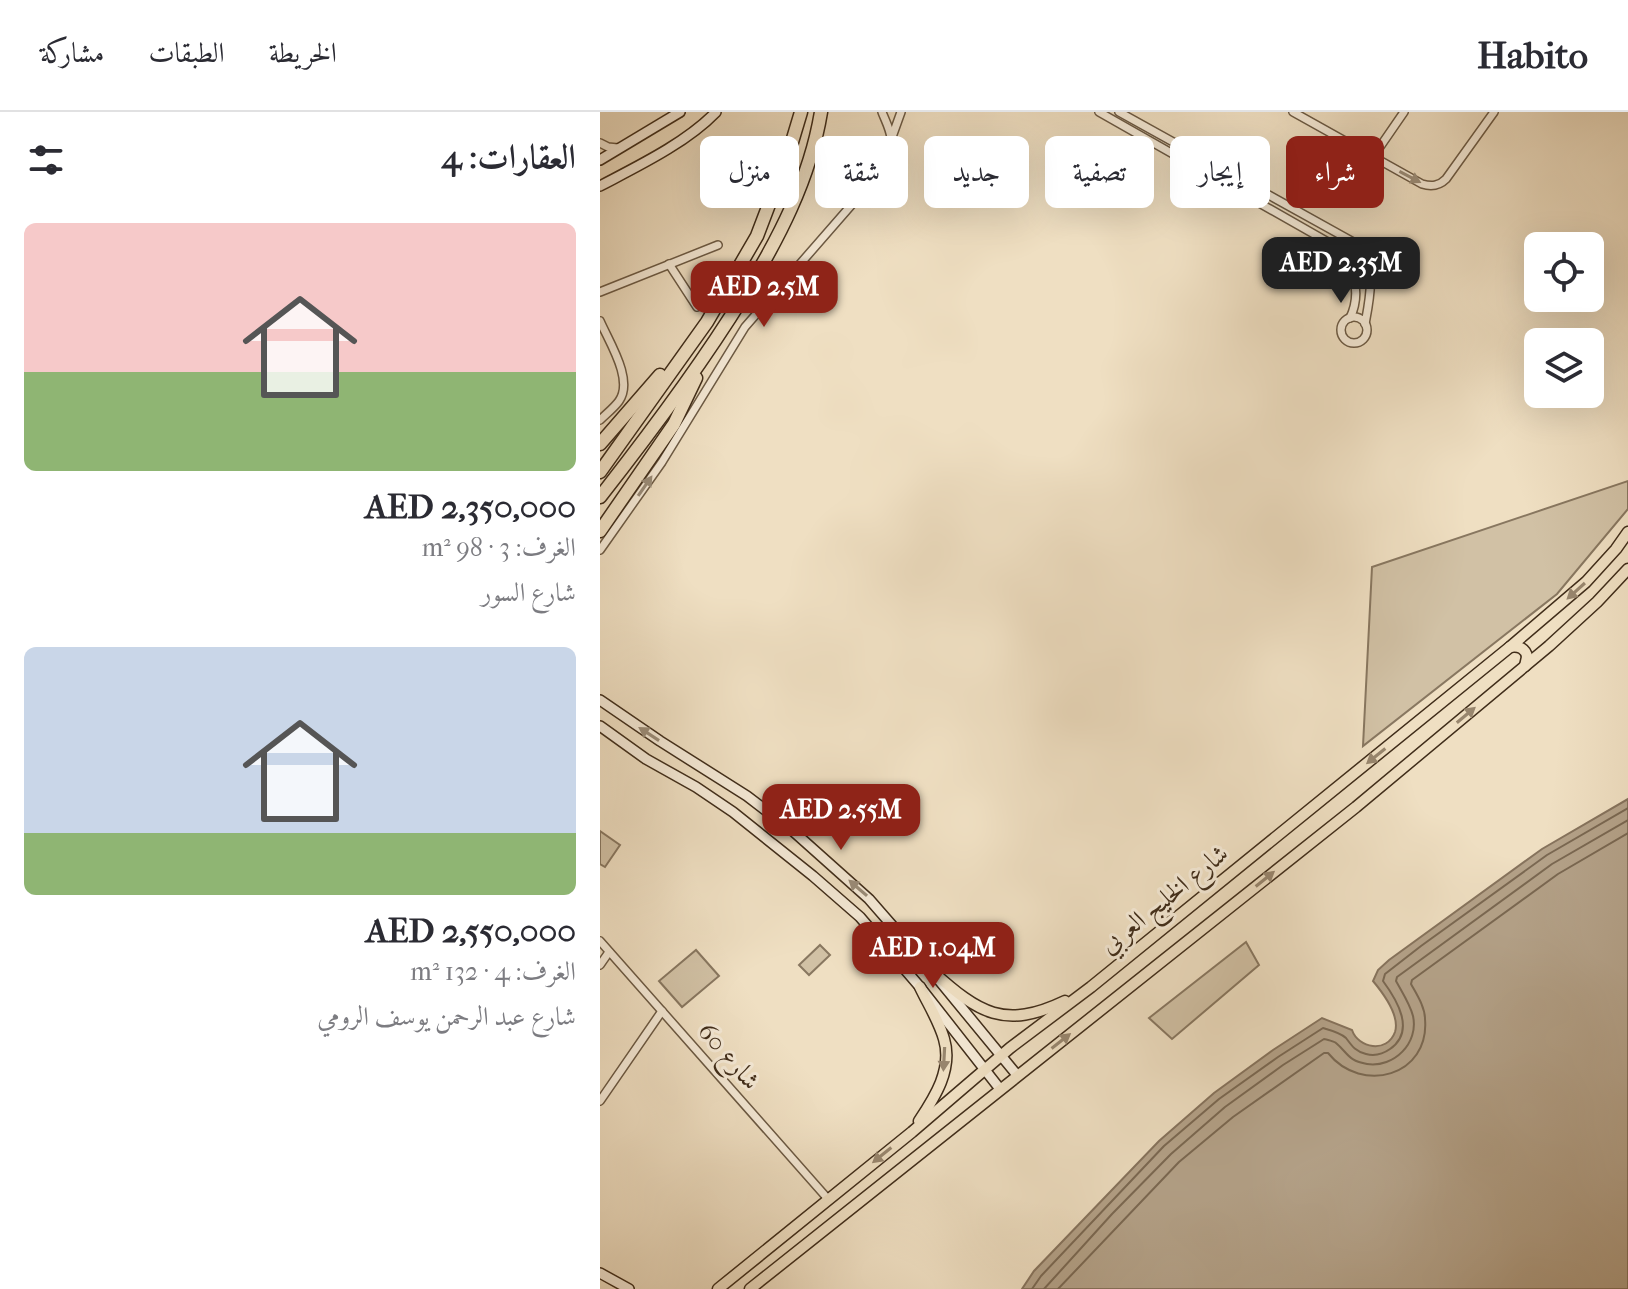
<!DOCTYPE html>
<html lang="ar">
<head>
<meta charset="utf-8">
<style>
	body { margin:0; font-family:"IM FELL French Canon",Amiri,serif; background:#f2f2f3; color:#2b2b33; direction:rtl; height:100vh; display:flex; flex-direction:column; font-size:30px; white-space:nowrap }
	* { box-sizing:border-box; margin:0 }
	p { font-size:26px; color:#7c7c81 }
	.icon { flex:none; width:44px; height:44px; fill:none; stroke:currentColor; stroke-width:2; stroke-linecap:round; stroke-linejoin:round }
	.map { position:relative; flex:1; overflow:hidden; direction:ltr }
	.side { display:flex; flex-direction:column; background:#fff; width:600px }
	.side>* { flex:none }
	.banner { position:absolute; left:24px; top:24px; width:760px; height:72px; direction:rtl; display:flex; gap:16px }
	.fabs { position:absolute; left:924px; top:120px; display:grid; gap:16px }
	.fabs a { display:grid; place-items:center; width:80px; height:80px; border-radius:12px; background:#fff; box-shadow:0 8px 32px #0002; font-size:40px }
	.price { position:absolute; translate:-50% -68px; padding:0 18px; border-radius:16px; background:#8f2418; color:#fff; font-size:26px; line-height:52px; filter:drop-shadow(0 2px 4px #0008) }
	.price::after { content:''; position:absolute; left:50%; top:48px; width:24px; height:18px; margin-left:-12px; background:inherit; clip-path:polygon(0 0,100% 0,50% 100%) }
	.price.active { background:#222; color:#fff }
	ul { padding:0; list-style:none }
	li { display:grid; align-content:center; gap:16px; height:424px; padding:0 24px }
	li span { display:grid; place-items:center; height:248px; border-radius:12px; color:#555 }
	li>.icon { margin-inline-start:auto }
	span .icon { width:144px; height:144px; fill:#fffc; stroke-width:1 }
	li b { font-size:34px }
	h2 { display:flex; justify-content:space-between; align-items:center; height:96px; padding:0 24px; font-size:34px }
	.pill { padding:0 28px; border-radius:12px; background:#fff; box-shadow:0 8px 32px #0002; font-size:28px; line-height:72px }
	.pill.active { background:#8f2418; color:#fff }
	header { display:flex; align-items:center; gap:48px; box-sizing:border-box; height:112px; padding:0 40px; background:#fff; border-bottom:2px solid #e1e1e2 }
	header strong { font-size:38px }
	nav { display:flex; gap:44px; margin-inline-start:auto; font-size:28px }
	main { display:flex; flex:1; min-height:0 }
	.map>svg:first-child { display:block }
</style>
</head>
<body>
<header>
<strong>Habito</strong>
<nav><a>الخريطة</a><a>الطبقات</a><a>مشاركة</a></nav>
</header>
<main>
<div class="map">
<svg width="1028" height="1177" viewBox="0 0 1028 1177">
	<rect width="100%" height="100%" fill="#efdfc2"/>
	<filter id="stains"><feTurbulence type="fractalNoise" baseFrequency=".0025" numOctaves="4"/><feColorMatrix values="0 0 0 0 .2 0 0 0 0 .09 0 0 0 0 .02 0 0 0 .5 -.17"/></filter>
	<radialGradient id="worn" r=".72"><stop offset=".6" stop-color="#630" stop-opacity="0"/><stop offset="1" stop-color="#630" stop-opacity=".3"/></radialGradient>
	<g fill="#d1c1a5" stroke="#887760" stroke-width="2">
		<path d="M1028,369V397L957,482L763,634L772,455Z"/>
		<path d="M0,719L20,733L5,755L0,752Z"/>
		<path d="M646,830L659,853L572,927L549,906Z"/>
		<path d="M220,833L230,843L209,863L199,853Z"/>
		<path d="M96,838L119,864L82,895L59,869Z"/>
	</g>
	<path fill="#b4a289" stroke="#86735d" stroke-width="2" d="M1028,687V1177H422L434,1159L559,1029L614,981L673,938L722,906L752,918C758,936 787,942 795,920C800,904 783,881 773,869L778,858L789,848L942,737Z"/>
	<g fill="none" stroke-linecap="round" stroke-linejoin="round">
		<g stroke="#7a6852" stroke-width="2">
			<path d="M432,1177L441,1164L564,1034L619,987L678,945L723,916C730,918 741,921 746,926C752,934 755,939 766,942C774,944 783,942 790,937C816,919 797,888 783,869L785,862L821,834L947,743L1028,696"/>
			<path d="M444,1177L512,1102L571,1042L625,995L683,953L724,927C726,927 735,930 736,931C748,941 748,949 767,952C794,956 819,931 813,904C810,892 802,880 796,869L797,865L952,752L1028,708"/>
			<path d="M458,1177L579,1050L633,1005L724,941H728C762,983 830,964 825,907C825,895 817,883 811,872L812,868L958,762L1028,721"/>
		</g>
		<defs>
			<g id="minor">
				<path d="M499,0L735,134C754,153 762,181 750,206"/>
				<path d="M519,0L757,132C777,155 770,185 765,212"/>
				<path d="M693,0L822,72C832,75 839,74 846,67L894,0"/>
				<path d="M292,25L301,0"/>
				<path d="M0,31L8,35L18,36"/>
				<path d="M773,45L804,0"/>
				<path d="M69,152L97,195"/>
				<path d="M0,180L118,133"/>
				<circle cx="754" cy="218" r="13"/>
				<path d="M0,209C9,230 34,268 19,289C14,296 6,302 0,308"/>
				<path d="M0,438L62,350L145,215L268,74C278,60 294,44 291,26C290,17 285,8 282,0"/>
				<path d="M0,829L228,1087"/>
				<path d="M0,853L9,840"/>
				<path d="M0,989L62,899"/>
			</g>
			<g id="secondary">
				<path d="M0,48L80,0"/>
				<path d="M0,74C38,54 86,31 116,0"/>
				<path d="M0,588L60,629L147,684L194,720L269,787L324,850L417,963"/>
				<path d="M0,614L46,647L96,675L133,700L213,764L260,805L320,875L400,977"/>
				<path d="M0,1161L29,1177"/>
			</g>
			<g id="primary">
				<path d="M910,535C919,533 926,537 927,545L925,554"/>
				<path d="M333,860C379,901 404,918 465,889"/>
				<path d="M319,1009C335,985 353,957 344,927C339,909 328,892 320,875"/>
				<path d="M118,1177L312,1020L410,936L491,875L910,535L986,470L1016,437L1028,420"/>
				<path d="M150,1177L756,695L949,534L997,490L1028,457"/>
			</g>
			<g id="motorway">
				<path d="M0,332L60,263"/>
				<path d="M0,360L107,210L157,124L189,40L201,0"/>
				<path d="M0,385C51,320 100,255 143,185C178,128 210,67 221,0"/>
				<path d="M0,419L74,312L96,266"/>
			</g>
		</defs>
		<use href="#minor" stroke="#6c5a44" stroke-width="10"/>
		<use href="#secondary" stroke="#402d1a" stroke-width="12"/>
		<use href="#primary" stroke="#402d1a" stroke-width="13"/>
		<use href="#motorway" stroke="#402d1a" stroke-width="15"/>
		<use href="#minor" stroke="#f5ead7" stroke-width="7"/>
		<use href="#secondary" stroke="#f5ead7" stroke-width="9"/>
		<use href="#primary" stroke="#efdfc2" stroke-width="10"/>
		<use href="#motorway" stroke="#efdfc2" stroke-width="12"/>
	</g>
	<defs><path id="oneway-solid" d="M-6-.8H1V-3.2L6.5 0L1 3.2V.8H-6Z" transform="scale(2)"/></defs>
	<g fill="#9a8c78">
		<use href="#oneway-solid" transform="translate(810 65) rotate(28)"/>
		<use href="#oneway-solid" transform="translate(45 374) rotate(-55)"/>
		<use href="#oneway-solid" transform="translate(49 622) rotate(-147)"/>
		<use href="#oneway-solid" transform="translate(258 776) rotate(-139)"/>
	</g>
	<g fill="#98866e">
		<use href="#oneway-solid" transform="translate(976 479) rotate(138)"/>
		<use href="#oneway-solid" transform="translate(866 603) rotate(-40)"/>
		<use href="#oneway-solid" transform="translate(776 644) rotate(141)"/>
		<use href="#oneway-solid" transform="translate(665 767) rotate(-39)"/>
		<use href="#oneway-solid" transform="translate(461 929) rotate(-38)"/>
		<use href="#oneway-solid" transform="translate(344 947) rotate(93)"/>
		<use href="#oneway-solid" transform="translate(282 1043) rotate(141)"/>
	</g>
	<g text-anchor="middle" dominant-baseline="central" stroke-width="6" stroke-linejoin="round" paint-order="stroke">
		<g font-size="26" fill="#402d1a" stroke="#f5ead7">
			<text transform="translate(564 787) rotate(-39)">شارع الخليج العربي</text>
			<text transform="translate(129 944) rotate(49)">شارع 60</text>
		</g>
	</g>
	<rect width="100%" height="100%" filter="url(#stains)"/>
	<rect width="100%" height="100%" fill="url(#worn)"/>
</svg>
<div class="fabs">
<a><svg class="icon" aria-label="locate" viewBox="0 0 24 24"><circle cx="12" cy="12" r="6"/><path d="M12 2v4M12 18v4M2 12h4M18 12h4"/></svg></a>
<a><svg class="icon" aria-label="layers" viewBox="0 0 24 24"><path d="M12 4l9 5-9 5-9-5zM3 14l9 5 9-5"/></svg></a>
</div>
<b class="price active" style="left:741px;top:193px">AED 2.35M</b>
<b class="price" style="left:164px;top:217px">AED 2.5M</b>
<b class="price" style="left:241px;top:740px">AED 2.55M</b>
<b class="price" style="left:333px;top:878px">AED 1.04M</b>
<div class="banner">
<a class="pill active">شراء</a>
<a class="pill">إيجار</a>
<a class="pill">تصفية</a>
<a class="pill">جديد</a>
<a class="pill">شقة</a>
<a class="pill">منزل</a>
</div>
</div>
<section class="side">
<h2>العقارات: 4<svg class="icon" aria-label="filters" viewBox="0 0 24 24"><path d="M4 7h16M4 17h16"/><circle cx="9" cy="7" r="2"/><circle cx="15" cy="17" r="2"/></svg></h2>
<ul>
<li><span style="background:linear-gradient(#f6c9c9 60%,#8fb573 0)"><svg class="icon" aria-label="home" viewBox="0 0 24 24"><path d="M3 11l9-7 9 7M6 9v11h12V9"/></svg></span><div><b>AED 2,350,000</b><p>الغرف: 3 · 98 m²</p><p>شارع السور</p></div></li>
<li><span style="background:linear-gradient(#c9d6e8 75%,#8fb573 0)"><svg class="icon" aria-label="home" viewBox="0 0 24 24"><path d="M3 11l9-7 9 7M6 9v11h12V9"/></svg></span><div><b>AED 2,550,000</b><p>الغرف: 4 · 132 m²</p><p>شارع عبد الرحمن يوسف الرومي</p></div></li>
</ul>
</section>
</main>
</body>
</html>
